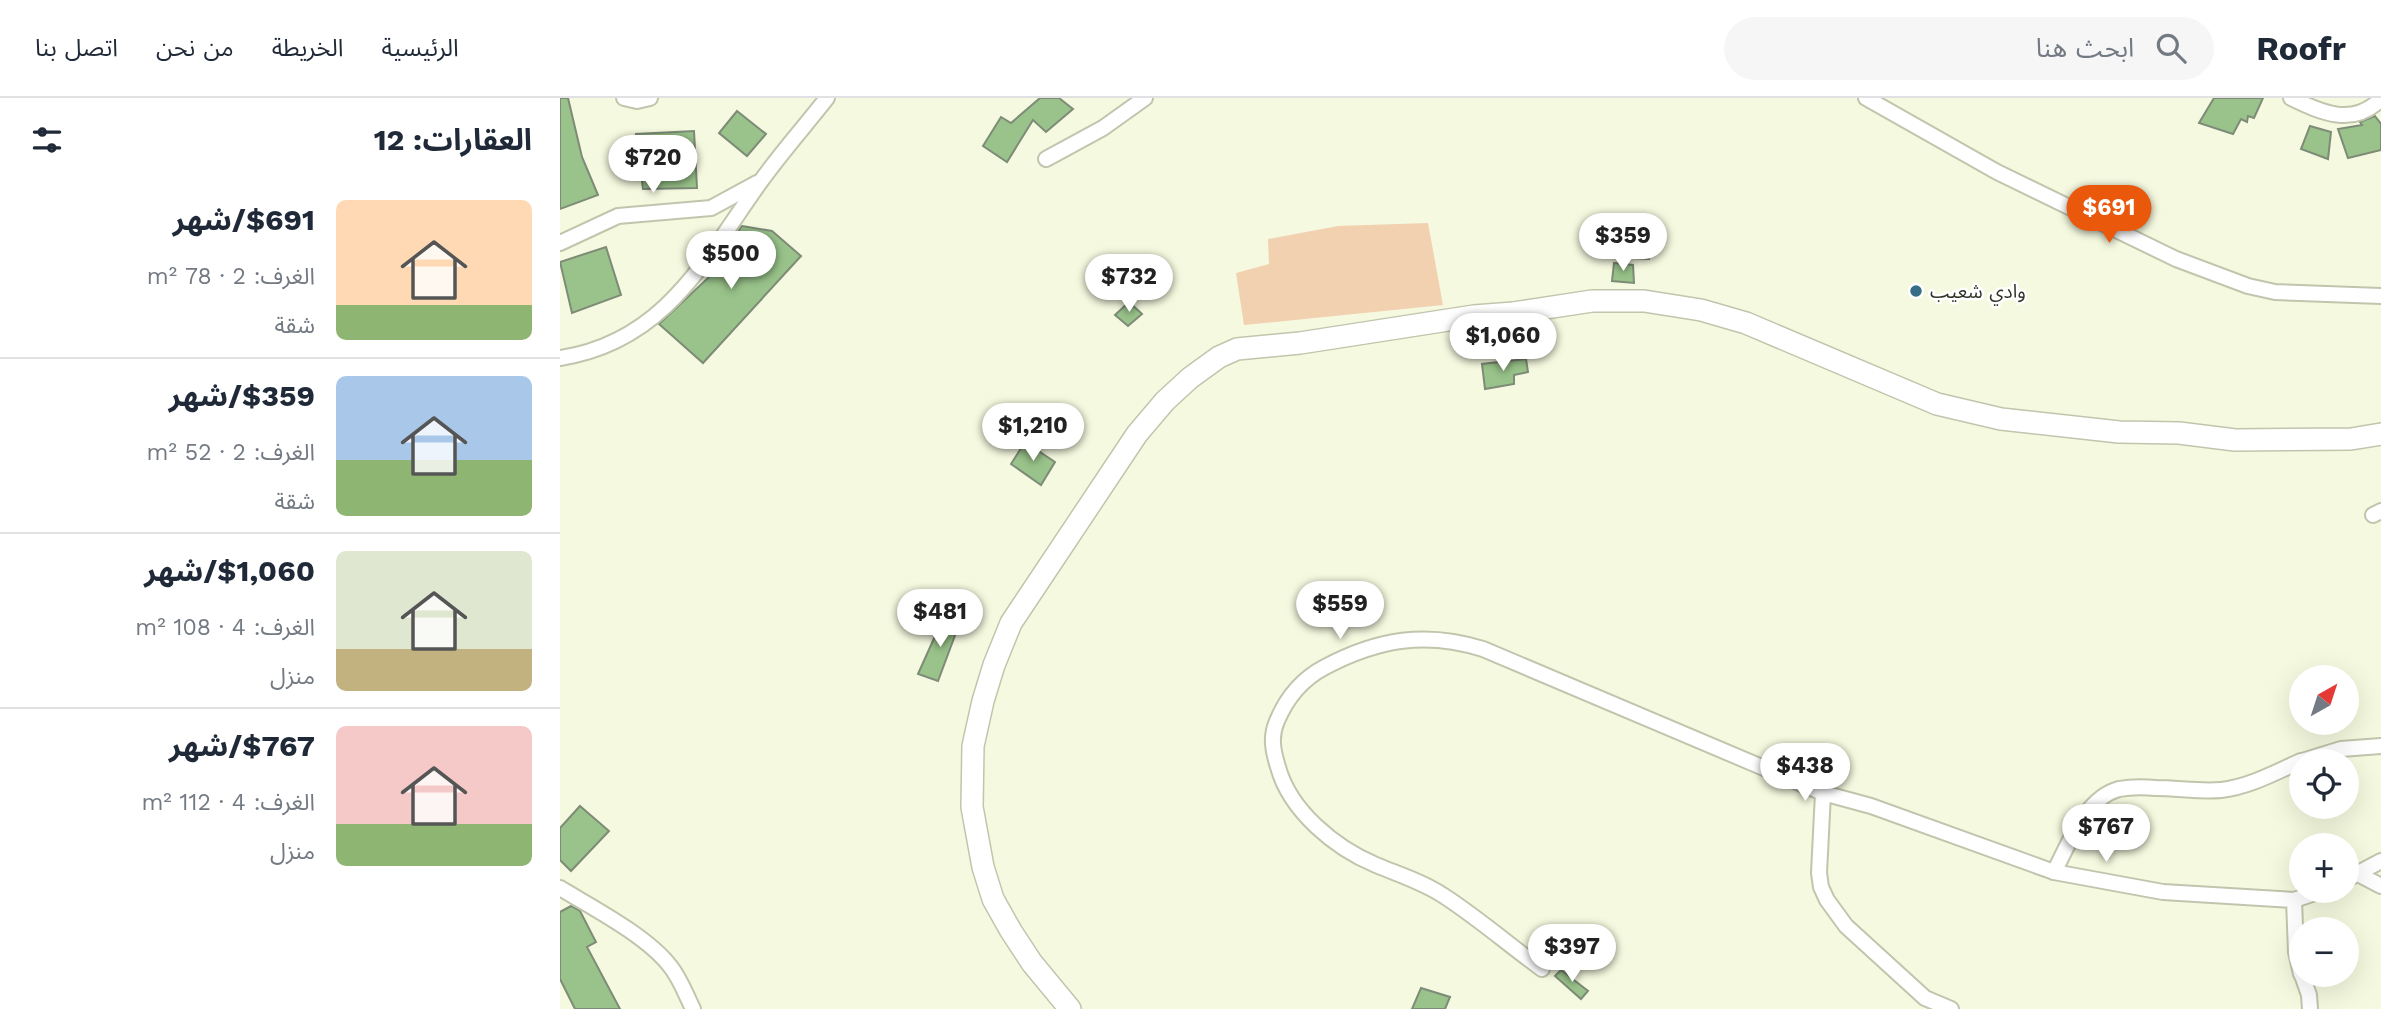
<!DOCTYPE html>
<html lang="ar">
<head>
<meta charset="utf-8">
<style>
	body { margin:0; font-family:"Work Sans","Noto Sans Arabic",sans-serif; background:#f6f6f7; color:#1f2937; direction:rtl; height:100vh; display:flex; flex-direction:column; font-size:26px; white-space:nowrap }
	* { box-sizing:border-box; margin:0 }
	p { font-size:23px; color:#747a83 }
	.icon { flex:none; width:38px; height:38px; fill:none; stroke:currentColor; stroke-width:2; stroke-linecap:round; stroke-linejoin:round }
	.map { position:relative; flex:1; overflow:hidden; direction:ltr }
	.panel { display:flex; flex-direction:column; background:#fff; width:560px }
	.panel>* { flex:none }
	.needle { width:46px; rotate:39deg }
	.buttons { position:absolute; left:1729px; top:567px; display:grid; gap:14px }
	.buttons a { display:grid; place-items:center; width:70px; height:70px; border-radius:50%; background:#fff; box-shadow:0 7px 28px #0002; font-size:35px }
	.price { position:absolute; translate:-50% -60px; padding:0 16px; border-radius:24px; background:#fff; color:#222; font-size:23px; line-height:46px; filter:drop-shadow(0 2px 4px #0008) }
	.price::after { content:''; position:absolute; left:50%; top:42px; width:21px; height:16px; margin-left:-10px; background:inherit; clip-path:polygon(0 0,100% 0,50% 100%) }
	.price.active { background:#ea580c; color:#fff }
	ul { padding:0; list-style:none }
	li { display:flex; align-items:center; gap:21px; height:175px; padding:0 28px }
	li+li { border-top:2px solid #e0e1e3 }
	li span { display:grid; place-items:center; flex:none; width:196px; height:140px; border-radius:10px; color:#555 }
	li>.icon { margin-inline-start:auto }
	span .icon { width:84px; height:84px; fill:#fffc; stroke-width:1 }
	li b { font-size:30px }
	h2 { display:flex; justify-content:space-between; align-items:center; height:84px; padding:0 28px; font-size:30px }
	header { display:flex; align-items:center; gap:42px; box-sizing:border-box; height:98px; padding:0 35px; background:#fff; border-bottom:2px solid #e0e1e3 }
	header strong { font-size:33px }
	nav { display:flex; gap:38px; margin-inline-start:auto; font-size:24px }
	.search { width:490px; height:63px; background:#f6f6f7; display:flex; align-items:center; gap:18px; box-sizing:border-box; padding:0 24px; border-radius:38px; color:#747a83; font-size:26px }
	main { display:flex; flex:1; min-height:0 }
	.map>svg:first-child { display:block }
</style>
</head>
<body>
<header>
<strong>Roofr</strong>
<div class="search"><svg class="icon" aria-label="search" viewBox="0 0 24 24"><circle cx="10" cy="10" r="6"/><path d="M15 15l6 6"/></svg>ابحث هنا</div>
<nav><a>الرئيسية</a><a>الخريطة</a><a>من نحن</a><a>اتصل بنا</a></nav>
</header>
<main>
<div class="map">
<svg width="1821" height="911" viewBox="0 0 1821 911">
	<rect width="100%" height="100%" fill="#f5f9df"/>
	<path fill="#f1d1b0" d="M868,125L883,207L684,227L676,175L709,166L708,141L778,128Z"/>
	<g fill="#99c38a" stroke="#7d8b77" stroke-width="2">
		<path d="M0,0H8L22,59L38,97L0,111Z"/>
		<path d="M480,0H499L513,11L486,34L473,22L447,64L423,48L441,19L451,25Z"/>
		<path d="M1654,0H1703L1694,20L1688,18L1687,24L1681,21L1673,36L1639,25Z"/>
		<path d="M177,13L206,36L187,58L159,35Z"/>
		<path d="M1815,18L1821,26V52L1788,60L1778,31L1802,27L1800,24Z"/>
		<path d="M1750,28L1771,34L1768,61L1741,51Z"/>
		<path d="M134,33L137,90L83,91L76,36Z"/>
		<path d="M182,128L212,133L241,158L143,265L99,226L164,165L170,145Z"/>
		<path d="M1073,144L1088,146L1089,161L1073,160Z"/>
		<path d="M46,149L61,197L12,215L0,164Z"/>
		<path d="M1054,165L1073,167L1074,185L1052,183Z"/>
		<path d="M569,204L582,216L568,228L555,217Z"/>
		<path d="M966,261L968,274L954,277V286L925,291L922,266Z"/>
		<path d="M465,344L495,364L481,387L451,366Z"/>
		<path d="M385,516L400,524L378,583L358,576Z"/>
		<path d="M20,708L49,733L11,773L0,762V730Z"/>
		<path d="M11,808L20,813L36,844L27,849L60,911H15L0,881V814Z"/>
		<path d="M1001,872L1028,893L1021,901L995,878Z"/>
		<path d="M861,890L890,899L885,911H852Z"/>
	</g>
	<g fill="none" stroke-linecap="round" stroke-linejoin="round">
		<defs>
			<g id="street">
				<path d="M64,0L77,3L90,0"/>
				<path d="M1306,0L1437,74L1616,161L1688,188L1715,194L1821,198"/>
				<path d="M1731,0C1762,15 1793,29 1821,1"/>
				<path d="M486,61L543,30L585,0"/>
				<path d="M0,145L58,118L151,110L197,85"/>
				<path d="M0,260C105,244 145,161 201,83C221,55 245,28 267,0"/>
				<path d="M1813,417L1821,413"/>
				<path d="M1741,663C1716,674 1689,689 1661,692C1639,694 1618,690 1596,690C1585,689 1570,689 1559,691C1525,700 1509,746 1494,774L1603,794L1734,802L1736,854L1741,876"/>
				<path d="M1742,663L1781,651L1821,648"/>
				<path d="M1798,776L1821,788"/>
				<path d="M1787,781L1821,763"/>
				<path d="M0,790C33,810 87,838 110,868C120,880 126,897 133,911"/>
				<path d="M1734,802L1761,793"/>
				<path d="M982,871C949,847 918,820 884,798C863,784 840,777 816,767C775,750 730,713 718,669C713,653 710,639 717,623C727,599 742,581 765,569C818,541 866,533 923,551L1263,695"/>
				<path d="M1742,877L1749,897L1750,911"/>
				<path d="M1391,911L1365,900L1286,828L1267,802L1261,789L1259,775L1263,695L1311,708L1494,774"/>
			</g>
			<path id="secondary" d="M510,911L472,865L451,833L433,801L423,769L412,709L413,648L423,603L434,567L451,525L577,336L605,303L630,280L659,259L677,251L740,245L914,218L953,215L1032,203H1084L1141,212L1186,225L1377,306L1441,321L1559,334L1619,335L1675,342L1791,341L1821,336"/>
		</defs>
		<use href="#street" stroke="#c2c5ad" stroke-width="18"/>
		<use href="#secondary" stroke="#c2c5ad" stroke-width="24"/>
		<use href="#street" stroke="#fff" stroke-width="14"/>
		<use href="#secondary" stroke="#fff" stroke-width="21"/>
	</g>
	<circle fill="#366e88" stroke="#fff" stroke-width="2.5" cx="1356" cy="193" r="7"/>
	<g text-anchor="middle" dominant-baseline="central" stroke-width="5" stroke-linejoin="round" paint-order="stroke">
		<g font-size="19" fill="#313228" stroke="#fff" text-anchor="start">
			<text x="1370" y="193">وادي شعيب</text>
		</g>
	</g>
</svg>
<div class="buttons">
<a><svg class="needle" viewBox="-14 -14 28 28"><path d="M0-13l5 13h-10z" fill="#e53935"/><path d="M0 13l5-13h-10z" fill="#747a83"/></svg></a>
<a><svg class="icon" aria-label="locate" viewBox="0 0 24 24"><circle cx="12" cy="12" r="6"/><path d="M12 2v4M12 18v4M2 12h4M18 12h4"/></svg></a>
<a>+</a>
<a>−</a>
</div>
<b class="price" style="left:93px;top:97px">$720</b>
<b class="price active" style="left:1549px;top:147px">$691</b>
<b class="price" style="left:1063px;top:175px">$359</b>
<b class="price" style="left:171px;top:193px">$500</b>
<b class="price" style="left:569px;top:216px">$732</b>
<b class="price" style="left:943px;top:275px">$1,060</b>
<b class="price" style="left:473px;top:365px">$1,210</b>
<b class="price" style="left:780px;top:543px">$559</b>
<b class="price" style="left:380px;top:551px">$481</b>
<b class="price" style="left:1245px;top:705px">$438</b>
<b class="price" style="left:1546px;top:766px">$767</b>
<b class="price" style="left:1012px;top:886px">$397</b>
</div>
<section class="panel">
<h2>العقارات: 12<svg class="icon" aria-label="filters" viewBox="0 0 24 24"><path d="M4 7h16M4 17h16"/><circle cx="9" cy="7" r="2"/><circle cx="15" cy="17" r="2"/></svg></h2>
<ul>
<li><span style="background:linear-gradient(#ffd9b3 75%,#8fb573 0)"><svg class="icon" aria-label="home" viewBox="0 0 24 24"><path d="M3 11l9-7 9 7M6 9v11h12V9"/></svg></span><div><b>$691/شهر</b><p>الغرف: 2 · 78 m²</p><p>شقة</p></div></li>
<li><span style="background:linear-gradient(#a9c7e8 60%,#8fb573 0)"><svg class="icon" aria-label="home" viewBox="0 0 24 24"><path d="M3 11l9-7 9 7M6 9v11h12V9"/></svg></span><div><b>$359/شهر</b><p>الغرف: 2 · 52 m²</p><p>شقة</p></div></li>
<li><span style="background:linear-gradient(#dfe7d0 70%,#c2b280 0)"><svg class="icon" aria-label="home" viewBox="0 0 24 24"><path d="M3 11l9-7 9 7M6 9v11h12V9"/></svg></span><div><b>$1,060/شهر</b><p>الغرف: 4 · 108 m²</p><p>منزل</p></div></li>
<li><span style="background:linear-gradient(#f6c9c9 70%,#8fb573 0)"><svg class="icon" aria-label="home" viewBox="0 0 24 24"><path d="M3 11l9-7 9 7M6 9v11h12V9"/></svg></span><div><b>$767/شهر</b><p>الغرف: 4 · 112 m²</p><p>منزل</p></div></li>
</ul>
</section>
</main>
</body>
</html>
